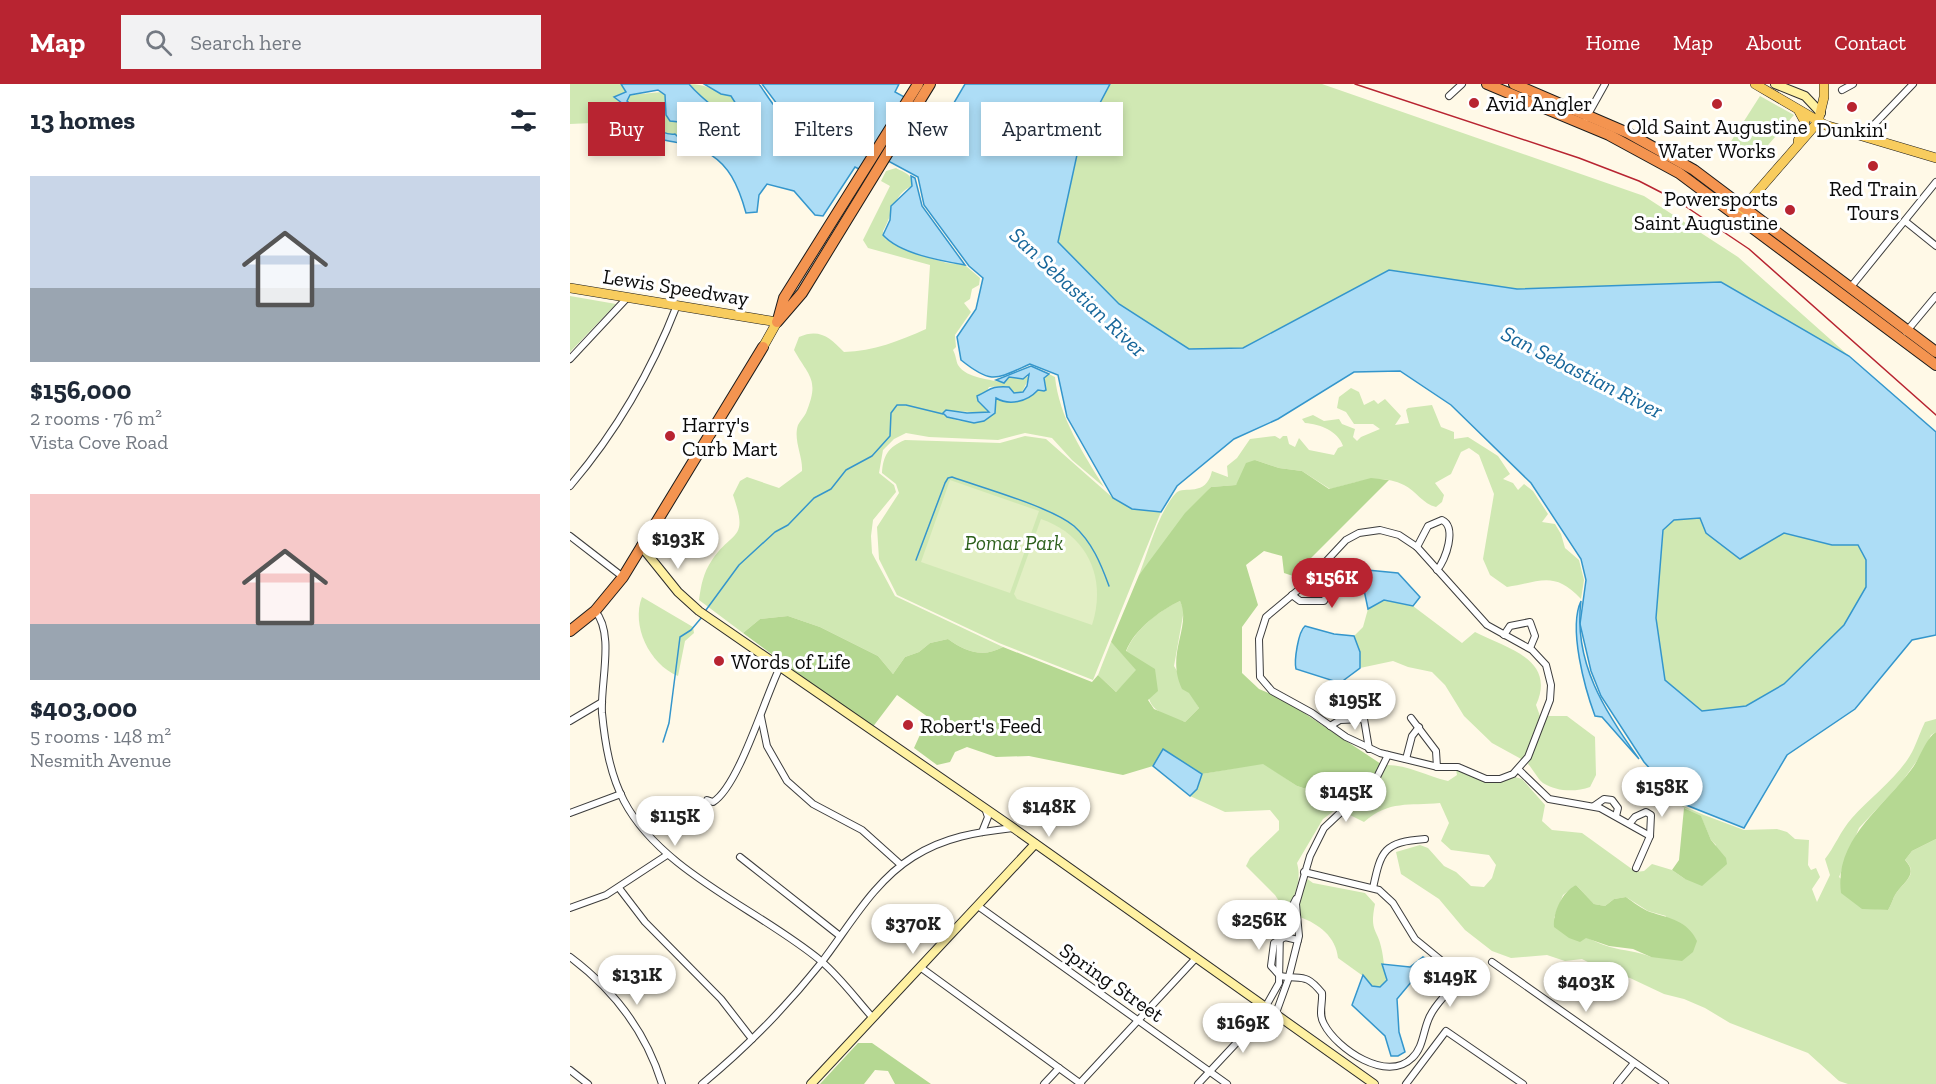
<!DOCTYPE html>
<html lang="en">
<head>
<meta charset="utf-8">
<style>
	body { margin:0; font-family:"Zilla Slab",serif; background:#f2f2f3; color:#1f2937; height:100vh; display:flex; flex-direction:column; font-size:22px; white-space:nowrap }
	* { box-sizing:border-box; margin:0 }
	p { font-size:20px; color:#747a83 }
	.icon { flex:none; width:33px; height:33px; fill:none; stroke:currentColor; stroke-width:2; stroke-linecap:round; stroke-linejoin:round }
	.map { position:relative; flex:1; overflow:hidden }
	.sheet { display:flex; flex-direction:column; background:#fff; width:570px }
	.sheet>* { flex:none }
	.banner { position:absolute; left:18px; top:18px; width:570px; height:54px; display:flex; gap:12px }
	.price { position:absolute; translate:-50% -51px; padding:0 14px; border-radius:21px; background:#fff; color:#222; font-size:20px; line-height:39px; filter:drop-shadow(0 2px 3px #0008) }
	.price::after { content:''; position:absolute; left:50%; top:36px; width:18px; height:14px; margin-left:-9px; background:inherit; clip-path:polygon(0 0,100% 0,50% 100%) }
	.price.current { background:#b82431; color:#fff }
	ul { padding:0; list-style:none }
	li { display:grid; align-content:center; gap:12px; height:318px; padding:0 30px }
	li span { display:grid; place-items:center; height:186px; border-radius:0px; color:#555 }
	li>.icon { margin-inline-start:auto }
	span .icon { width:108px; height:108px; fill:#fffc; stroke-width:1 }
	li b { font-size:26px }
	h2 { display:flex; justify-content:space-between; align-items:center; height:72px; padding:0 30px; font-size:26px }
	.chip { padding:0 21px; border-radius:0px; background:#fff; box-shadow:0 3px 9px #0003; font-size:21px; line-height:54px }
	.chip.current { background:#b82431; color:#fff }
	header { display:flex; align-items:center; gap:36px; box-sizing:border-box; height:84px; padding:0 30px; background:#b82431; color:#fff }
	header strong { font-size:28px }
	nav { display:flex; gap:33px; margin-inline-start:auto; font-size:21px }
	.search { width:420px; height:54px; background:#f2f2f3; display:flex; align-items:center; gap:15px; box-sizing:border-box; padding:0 21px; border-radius:0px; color:#747a83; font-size:22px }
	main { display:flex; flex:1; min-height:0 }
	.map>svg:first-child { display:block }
</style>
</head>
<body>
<header>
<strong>Map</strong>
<div class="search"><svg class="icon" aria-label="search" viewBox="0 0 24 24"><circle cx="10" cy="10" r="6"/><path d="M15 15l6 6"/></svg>Search here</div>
<nav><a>Home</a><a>Map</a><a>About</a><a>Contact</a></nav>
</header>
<main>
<section class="sheet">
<h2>13 homes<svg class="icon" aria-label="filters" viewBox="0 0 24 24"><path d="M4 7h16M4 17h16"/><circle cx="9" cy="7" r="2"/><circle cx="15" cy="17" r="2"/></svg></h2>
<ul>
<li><span style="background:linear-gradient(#c9d6e8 60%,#9aa5b1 0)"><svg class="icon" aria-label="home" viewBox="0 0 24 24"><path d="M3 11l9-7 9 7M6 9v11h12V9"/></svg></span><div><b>$156,000</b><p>2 rooms · 76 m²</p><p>Vista Cove Road</p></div></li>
<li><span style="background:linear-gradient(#f6c9c9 70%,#9aa5b1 0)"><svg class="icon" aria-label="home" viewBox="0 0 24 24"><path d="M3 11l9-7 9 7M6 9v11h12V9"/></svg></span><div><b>$403,000</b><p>5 rooms · 148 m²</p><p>Nesmith Avenue</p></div></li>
</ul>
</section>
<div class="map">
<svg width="1366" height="1000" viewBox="0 0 1366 1000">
	<rect width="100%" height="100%" fill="#fff9e7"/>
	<g fill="#d0e8b3" fill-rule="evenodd">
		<path d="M0,0H51L57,7L47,16L61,26L64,22L57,17L60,11L92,8L97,13V25L102,38H109L112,53L110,55L108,52L77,50V53L22,39L0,40Z"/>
		<path d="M119,0C136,0 146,7 161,12L168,24L184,30L185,35L177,38L172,47C156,30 135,19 119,0Z"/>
		<path d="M540,0H752L1074,112L1168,173L1279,272L1151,198L947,205L819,186L673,264L619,265L549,220L488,158L510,57Z"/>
		<path d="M1190,12L1224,31L1186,75L1160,59Z"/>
		<path d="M326,84C335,89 343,90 342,102C322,111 323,131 313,147L315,155L350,171L377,179L395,181L410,194L409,201L402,205L400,215L394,219L401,228L385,251L386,263L383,266C386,271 386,277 388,281C397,295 421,295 434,299L439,293L451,295L460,292L452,308L444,309L436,302L419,303L411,319L420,329C408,329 381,325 373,330C389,341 410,339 425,329L426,314C440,319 457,318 468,305L476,306L474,294L479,290L485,293C489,333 513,369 534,403L502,376L482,354L455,349L428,356L359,353L336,349L324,355L313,366L309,389L324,401L326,408L303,436L301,452L302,469L325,512L433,563C413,574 396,568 378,555L360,559L349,568L335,573L323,590L308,572L250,543L218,532L190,535L173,549L129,516C131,502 133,489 142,476C163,445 179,457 163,411L170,397L177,393L209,404L232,387C233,372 223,356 228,341C230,337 234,333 236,329C250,295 239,293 224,266L229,253C250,244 260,254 274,268C304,267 329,257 356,245L360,181L298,164L293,156L320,102L311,97L316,87Z"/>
		<path d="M0,212L46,220L0,268Z"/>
		<path d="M781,304L789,308L794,321L804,316L808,320L815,315L831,332L825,341L839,339L836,326L838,324L862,321L871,343L884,348V355L898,353L928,372L940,390L933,395L943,399L948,406L954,400L963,407L978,430L972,438L985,440L991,450L995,464L1009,476L1014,496L1011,515C984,486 970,498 937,503L920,491L913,475L924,410L909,371L899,364L891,368L881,390L865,399L874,411L872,418L866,423C853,420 846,407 834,401C809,388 785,399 760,405L732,387L709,384L685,376L666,401L641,403L569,491C578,468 589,427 606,409C614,401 636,414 642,387L658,393L657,382L667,374L680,355L705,352L710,355L713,352H717L719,360L725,363L729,354L739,366L764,371L768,364L773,362C768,347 750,340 735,339L732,335L743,331L754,337L769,335L772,340L785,345L783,353L787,357L791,353L810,345L803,340H784L776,328L767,324L769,313Z"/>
		<path d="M455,352L476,355L543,414L562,425L591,428L523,596L429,559L327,511L309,475L307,443L329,409L326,400L312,389C313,372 318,363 335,356L430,359Z"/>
		<path d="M1130,434L1170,475L1214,449L1262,461H1288L1296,476L1297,503L1274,541L1214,600L1176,622L1132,627L1095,596L1086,534L1093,446L1104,436Z"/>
		<path d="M72,513L123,543L124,549L115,557L108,592C79,580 61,541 72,513Z"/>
		<path d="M814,516L843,522L892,559L905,548C936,564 987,575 966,621L970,632L953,676L922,659L894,632L875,601L862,588L838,583L823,577L790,584V568L784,552L793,543L798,525Z"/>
		<path d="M610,517L614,526L604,582L629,624L615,638C576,626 577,620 577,582L556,568C565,545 588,527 610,517Z"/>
		<path d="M541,558L567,586L546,608L528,591Z"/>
		<path d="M977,632H997L1025,653L1026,691L1020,703C1006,708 987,708 973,699C967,694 963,685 958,680Z"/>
		<path d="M1366,635V648L1361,651L1354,667L1331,699L1289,744L1269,793L1305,825L1318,826C1322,820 1323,813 1327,808C1335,797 1349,790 1335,776L1342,767L1366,755V1000H1278L1269,997L1238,969L1160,939L1135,924L1114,915L1094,910L1060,894L1043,891L1012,875L995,877L977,871L941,874L922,867L895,846L869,815L831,790L826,768L850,761L858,764L874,782L886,788L901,802L914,803L922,794L926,781L919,771L881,766L871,757L879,739L870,719C839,722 819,716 794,738L774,728L808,697L817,681C838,681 857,692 878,697L887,691L886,686L915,698H931L945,693L952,695L975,721L972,737L982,746L1012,749L1066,788L1074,787L1082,780L1102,786L1115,795L1146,761L1141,756L1131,733C1113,724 1099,715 1089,697L1111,721L1134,731L1174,746L1207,745L1217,748L1225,755L1239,756L1238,781L1241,786L1246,784L1250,793L1242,805L1247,818L1260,791L1255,775C1264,764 1271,746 1282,734C1302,711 1331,692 1344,664C1348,655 1351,646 1355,638ZM1006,801L1024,820L1035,822L1044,815L1056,813L1078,827L1096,832L1081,873C1067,867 1054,867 1040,863C1020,857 1001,845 984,834L993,811Z"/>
		<path d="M693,679L727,702L776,718L753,735L727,779C732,796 725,813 716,828L705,811L676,782L680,774L709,746V737L700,726L655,728L620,712L627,705L632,690Z"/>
		<path d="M736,794L743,799L795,809L805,820C799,849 808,844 812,867C814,877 814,885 817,896L810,903L802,902L793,892L768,874C766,853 749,840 730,833L729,821Z"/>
	</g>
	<g fill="#b5d892" fill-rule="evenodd">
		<path d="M685,376L709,384L732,387L759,405L801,394L819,396L723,492L714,489L712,472L694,467L676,481L688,521L672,543V589L689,605L713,615L811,680L803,693L776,718L727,702L693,680L632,690L593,666L583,682L553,691L459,672L426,673L397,663L385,668L380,678L367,681L344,664L358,633L327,611L302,644L173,549L190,535L218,532L250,543L308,572L323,590L335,573L349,568L360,559L378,555C396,568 413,574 433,563L522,598L528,591L546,608L566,586L541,558L569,491L615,429L641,403L666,401L676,379ZM610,517C622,543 595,569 612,605L619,609L629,624L615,638L584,625L578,616L588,607L585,585L556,567C565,545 589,527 610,517Z"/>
		<path d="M1366,648V755L1342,767L1335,776C1348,790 1336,796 1327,808C1323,813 1322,820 1318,826L1292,825L1271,809C1264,755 1313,724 1341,686C1350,675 1355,655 1366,648Z"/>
		<path d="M1114,724L1131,732L1141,756L1156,774L1157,780L1132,802L1115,795L1102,786L1109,776Z"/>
		<path d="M1006,801L1024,820L1035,822L1044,815L1056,813C1063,818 1072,825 1080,828C1099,834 1118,837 1127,857L1123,868L1112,877L1081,873L1063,865L1039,862L1016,854L1010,858L999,854L984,843C983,828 992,808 1006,801Z"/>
		<path d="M288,959H302L361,1000H325L318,987L305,986L294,1000H250Z"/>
	</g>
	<g fill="#e2efc4">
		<path d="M380,396L469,427L440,509L351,478Z"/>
		<path d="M471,435C518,451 537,495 522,541L447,515L444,510Z"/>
	</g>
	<g fill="#adddf6" stroke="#3496cc" stroke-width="1.5" fill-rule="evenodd">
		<path d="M51,0H119C135,19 155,30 172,47L175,39L185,36L186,31L171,28L161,12L151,10L134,0H189C195,8 201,19 208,26C232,48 273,55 300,70L291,86L285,83L253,132L245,131L224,107L197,100L189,111L187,128L176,129C159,67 135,63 77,53L80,46C89,44 95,52 105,50L110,55L112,53L109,38L100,37L96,31L95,11L88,6L60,11L57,17L64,23L61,26L44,13L56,8Z"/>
		<path d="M192,0H329L325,8L367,31L381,24L395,0H540L510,57L488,158L549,220L619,265L673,264L819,186L947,205L1151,198L1279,272L1366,348V551L1342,556L1285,625L1217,671L1174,744L1111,719L1074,678L1031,612L1021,587L1010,540L1016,496L1011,475L961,399L881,321L830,287L784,288L708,335L664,355L607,402L591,428L562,425L543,414L497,333L488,291L460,280C426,295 422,301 391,276L387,253L406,225L413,194L399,182L354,121L348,93L283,58L252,48L210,24ZM1130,434L1136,449L1170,475L1214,449L1262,461H1288L1296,476V503L1274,541L1214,600L1176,622L1132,627L1095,596L1086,534L1093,446L1104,436Z"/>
		<path d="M341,92L345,94L352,122L395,181C372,177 330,170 313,151L320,136L321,122L342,102Z"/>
		<path d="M461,282L479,290L474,294L476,306L474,307L468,306C457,318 439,322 426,314L425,329L414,337L404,339L377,333L373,329L376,326L397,329L419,328L408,317L407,312C422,305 420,302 439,303L444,309L453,308L457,302L459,290L453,295L439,293L434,299L426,296Z"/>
		<path d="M797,486L828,489L850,513L843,522L814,516L798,525L794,506Z"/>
		<path d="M1011,517C1003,578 1035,628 1069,675L1032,633L1025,632C1015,605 998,544 1011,517Z"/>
		<path d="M735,542L764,550L784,552L790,568V584L770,599L726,585C724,577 728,548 735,542Z"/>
		<path d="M593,665L632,690L627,705L620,712L583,682Z"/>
		<path d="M853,873L861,877L862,884L842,897L827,915L829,948L835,968L828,972H821L815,952L782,921L793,891L802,902L810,903L817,896L812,880L840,883Z"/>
	</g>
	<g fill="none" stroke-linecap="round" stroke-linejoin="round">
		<g stroke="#3496cc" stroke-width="1.5">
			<path d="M346,476L375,399L378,394L382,393C413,404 481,423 504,442C522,458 531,480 539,502"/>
			<path d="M136,526L169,481L205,448L218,441L244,414L261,405L276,386L302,372L320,352L321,329L327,321H336L373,330"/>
			<path d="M93,658L99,639L110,553L121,546L132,533"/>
		</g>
		<defs>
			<g id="street">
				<path d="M1272,6L1283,0"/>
				<path d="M879,12L892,0"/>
				<path d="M1016,34L1035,0"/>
				<path d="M1294,51L1343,0"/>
				<path d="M1335,137L1366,162"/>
				<path d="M1280,204L1366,98"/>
				<path d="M1336,248L1366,212"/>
				<path d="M0,275L57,214"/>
				<path d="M0,402C47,347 81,288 107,221"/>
				<path d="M810,446L829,451L847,463L917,541L962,566L976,581L981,601L980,616L958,673L943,690L930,695H916L888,683H868L810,669L776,653L742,629L702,607L690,593L689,555L696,533L733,502L776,456L789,449Z"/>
				<path d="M0,452L53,493"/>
				<path d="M847,463L858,442L872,436C887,443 876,476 867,486"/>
				<path d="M722,511L730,517H754C760,507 759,493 751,484"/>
				<path d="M25,527C45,549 30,600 32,629C35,660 40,690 54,717C91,788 190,826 251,877C270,893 286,915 303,934"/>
				<path d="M934,551L940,542L960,538L965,552L960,564"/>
				<path d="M191,633L197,662L217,697L243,720L292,746L331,781"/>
				<path d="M841,634L866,667L867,683"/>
				<path d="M0,637L32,618"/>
				<path d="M760,642L770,636L794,635L799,665"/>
				<path d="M836,675L842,652L849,643"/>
				<path d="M949,686L979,715L1030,724L1080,752"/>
				<path d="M137,716L143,718C169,702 195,613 210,583"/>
				<path d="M1024,722L1034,715L1042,716L1048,724L1046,732"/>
				<path d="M0,729L51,710"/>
				<path d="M1060,739L1065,733L1076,728L1081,731L1080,752L1066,784"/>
				<path d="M412,748L418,733L415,724"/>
				<path d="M170,773L270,852"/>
				<path d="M49,804L75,838L151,915L182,955"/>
				<path d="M803,804C811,766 814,758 855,755"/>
				<path d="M408,822L657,1000"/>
				<path d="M0,824L36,811L97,771"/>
				<path d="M728,856L715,853L704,859L701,882L710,892C732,896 735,888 752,909C753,919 748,930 754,940C767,965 817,999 842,974C854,963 853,945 860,932C866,919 878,910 885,898L883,886L845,855L823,819L809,806L734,788"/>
				<path d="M0,873C44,906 76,948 92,1000"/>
				<path d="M922,878L1095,1000"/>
				<path d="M350,883L511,1000"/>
				<path d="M696,922L709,899L710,846L726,815"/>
				<path d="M706,929L718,896L729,852L726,820L740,772L754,744L806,695L818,671"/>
				<path d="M0,986L18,1000"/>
				<path d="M510,999L626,874"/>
				<path d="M132,1000C176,964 215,924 251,879C279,843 303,798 343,773C374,753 407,748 443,744"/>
				<path d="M474,1000L489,984"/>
				<path d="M628,1000L699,924"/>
				<path d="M836,1000L876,947L953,1000"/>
				<path d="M1047,1000L1064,979"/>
			</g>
			<g id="secondary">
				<path d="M1205,0L1235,12L1251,29"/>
				<path d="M71,462L108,508L129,527L435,738L804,1000"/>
				<path d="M241,1000L465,760"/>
			</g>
			<g id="primary">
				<path d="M1185,0L1255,41L1366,74"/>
				<path d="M1228,57L1235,38L1229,27"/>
				<path d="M1168,130L1248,38L1254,13V0"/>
				<path d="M0,204L207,238L193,263"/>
			</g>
			<g id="highway">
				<path d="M917,0L1039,51L1109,89L1366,281"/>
				<path d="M944,0L1058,49L1124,86L1366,268"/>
				<path d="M208,236L214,214L348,0"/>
				<path d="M207,238L232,209L360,0"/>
				<path d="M0,547L25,527L53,493L193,263"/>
			</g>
		</defs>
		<use href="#street" stroke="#3d3d3d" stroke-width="8"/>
		<use href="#secondary" stroke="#2c2c2c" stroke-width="10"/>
		<use href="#primary" stroke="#1b1b1b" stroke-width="10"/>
		<use href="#highway" stroke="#1b1b1b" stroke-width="12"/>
		<use href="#street" stroke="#fff" stroke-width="6"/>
		<use href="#secondary" stroke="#fff1a2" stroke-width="8"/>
		<use href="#primary" stroke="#f8cc5e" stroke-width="9"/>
		<use href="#highway" stroke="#f49450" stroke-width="10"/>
		<path stroke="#b82431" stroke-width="1.5" d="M785,0L1009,74L1069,97L1106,116L1179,165L1366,331"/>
	</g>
	<g fill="#b82431" stroke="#fff" stroke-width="2">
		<circle cx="904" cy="19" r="6"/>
		<circle cx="1147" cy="20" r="6"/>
		<circle cx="1282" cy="23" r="6"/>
		<circle cx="1303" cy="82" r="6"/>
		<circle cx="1220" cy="126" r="6"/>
		<circle cx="100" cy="352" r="6"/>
		<circle cx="149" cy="577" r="6"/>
		<circle cx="338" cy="641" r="6"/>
	</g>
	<g text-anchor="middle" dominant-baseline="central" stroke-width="6" stroke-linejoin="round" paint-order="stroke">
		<g font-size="21" fill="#0a0a0a" stroke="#fff" text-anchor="start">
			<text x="916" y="19">Avid Angler</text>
			<text x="1147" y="42" text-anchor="middle">Old Saint Augustine<tspan x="1147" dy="24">Water Works</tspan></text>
			<text x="1282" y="45" text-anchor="middle">Dunkin'</text>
			<text x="1303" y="104" text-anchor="middle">Red Train<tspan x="1303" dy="24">Tours</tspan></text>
			<text x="1208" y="114" text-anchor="end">Powersports<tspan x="1208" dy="24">Saint Augustine</tspan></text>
			<text x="112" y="340">Harry's<tspan x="112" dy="24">Curb Mart</tspan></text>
			<text x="161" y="577">Words of Life</text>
			<text x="350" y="641">Robert's Feed</text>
		</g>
		<g font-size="21" fill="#0a0a0a" stroke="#fff">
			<text transform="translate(106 203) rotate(9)">Lewis Speedway</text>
			<text transform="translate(542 898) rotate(35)">Spring Street</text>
		</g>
		<g font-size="21" font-style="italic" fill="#2d601c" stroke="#fff">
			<text x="444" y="458">Pomar Park</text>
		</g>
		<g font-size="22" font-style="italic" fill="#16669a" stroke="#fff">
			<text transform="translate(508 208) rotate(43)">San Sebastian River</text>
			<text transform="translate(1012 288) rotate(27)">San Sebastian River</text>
		</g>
	</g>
</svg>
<b class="price" style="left:108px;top:486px">$193K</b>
<b class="price current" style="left:762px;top:525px">$156K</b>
<b class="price" style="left:785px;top:647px">$195K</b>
<b class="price" style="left:1092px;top:734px">$158K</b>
<b class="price" style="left:776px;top:739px">$145K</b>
<b class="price" style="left:479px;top:754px">$148K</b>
<b class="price" style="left:105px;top:763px">$115K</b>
<b class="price" style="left:689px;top:867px">$256K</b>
<b class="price" style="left:343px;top:871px">$370K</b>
<b class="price" style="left:67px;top:922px">$131K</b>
<b class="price" style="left:880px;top:924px">$149K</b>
<b class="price" style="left:1016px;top:929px">$403K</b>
<b class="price" style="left:673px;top:970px">$169K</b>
<div class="banner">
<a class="chip current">Buy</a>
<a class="chip">Rent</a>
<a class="chip">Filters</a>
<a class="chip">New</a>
<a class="chip">Apartment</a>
</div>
</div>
</main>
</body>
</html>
